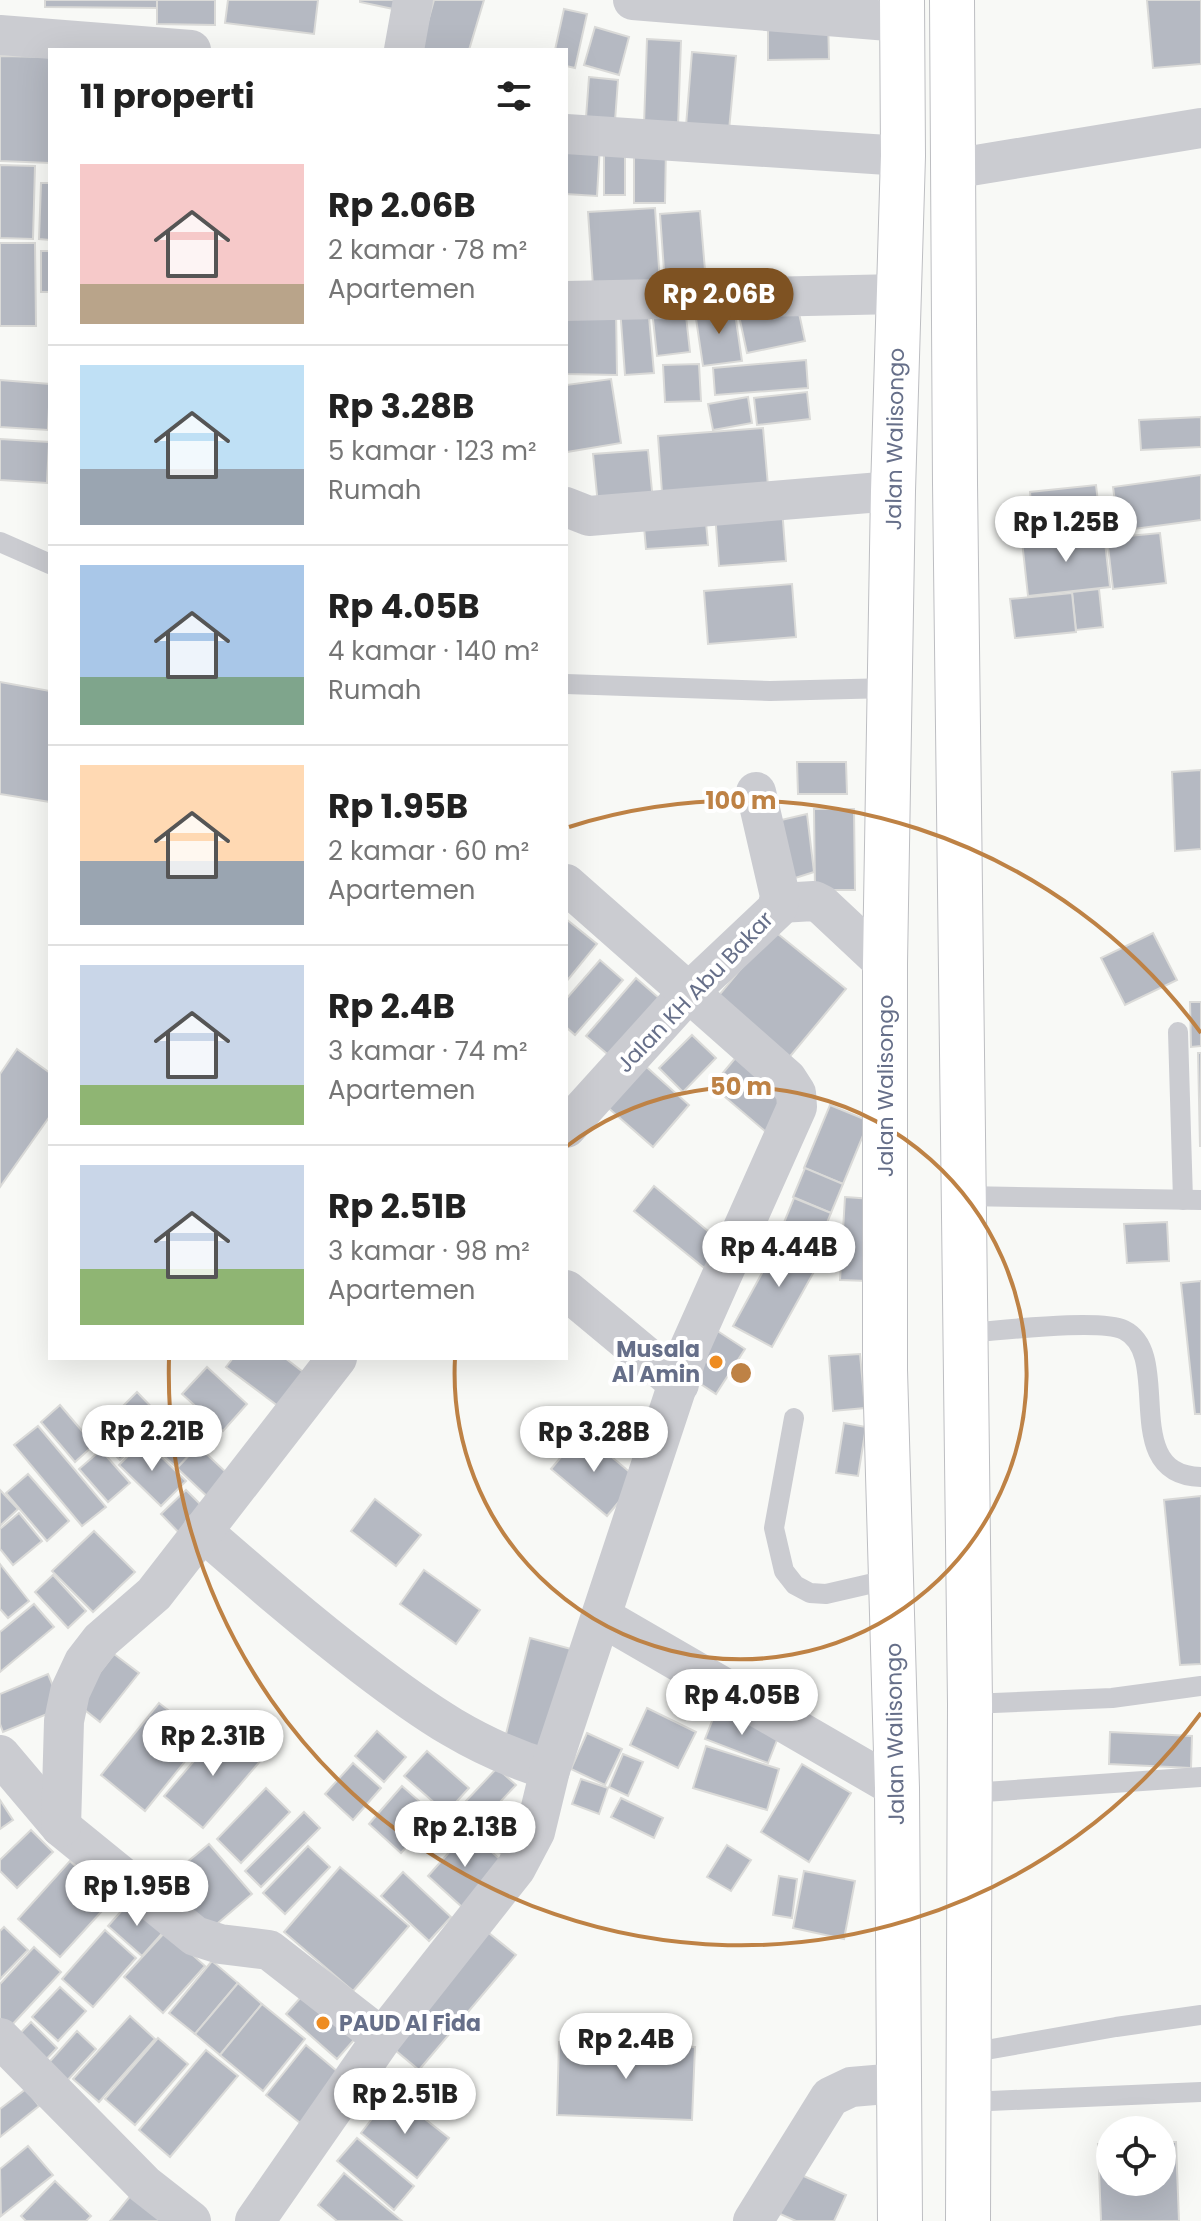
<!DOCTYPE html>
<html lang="id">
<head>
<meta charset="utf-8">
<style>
	body { margin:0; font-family:Poppins,sans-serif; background:#f2f2f2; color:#222; height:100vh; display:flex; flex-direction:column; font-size:30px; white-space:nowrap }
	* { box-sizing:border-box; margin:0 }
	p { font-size:26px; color:#767676 }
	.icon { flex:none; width:44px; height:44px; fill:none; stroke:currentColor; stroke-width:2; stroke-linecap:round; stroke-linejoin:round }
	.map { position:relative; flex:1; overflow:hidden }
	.side { position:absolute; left:48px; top:48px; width:520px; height:1312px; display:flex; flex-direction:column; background:#fff; border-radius:0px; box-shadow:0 8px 32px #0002 }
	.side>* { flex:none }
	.buttons { position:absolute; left:1096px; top:2116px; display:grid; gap:16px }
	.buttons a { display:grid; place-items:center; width:80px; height:80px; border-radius:50%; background:#fff; box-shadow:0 8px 32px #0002; font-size:40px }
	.price { position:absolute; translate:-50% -68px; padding:0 18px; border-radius:28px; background:#fff; color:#222; font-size:26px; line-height:52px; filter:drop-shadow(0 2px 4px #0008) }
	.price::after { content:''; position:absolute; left:50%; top:48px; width:24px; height:18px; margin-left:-12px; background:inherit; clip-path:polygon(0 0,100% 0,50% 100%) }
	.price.on { background:#7e5222; color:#fff }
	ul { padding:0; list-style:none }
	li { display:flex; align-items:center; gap:24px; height:200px; padding:0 32px }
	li+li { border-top:2px solid #e0e0e0 }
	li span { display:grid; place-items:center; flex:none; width:224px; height:160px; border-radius:0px; color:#555 }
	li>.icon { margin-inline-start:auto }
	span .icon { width:96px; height:96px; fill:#fffc; stroke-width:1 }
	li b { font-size:34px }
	h2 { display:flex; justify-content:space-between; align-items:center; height:96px; padding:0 32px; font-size:34px }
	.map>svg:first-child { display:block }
</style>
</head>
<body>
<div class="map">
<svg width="1201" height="2221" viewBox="0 0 1201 2221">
	<rect width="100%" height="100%" fill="#f8f9f6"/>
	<g fill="#b5b9c2" stroke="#dadad8" stroke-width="2">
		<path d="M45,0H157V8L45,7Z"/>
		<path d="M157,0H215V25L157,24Z"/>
		<path d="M228,0H318L314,34L225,23Z"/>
		<path d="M360,0H400L398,10L360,2Z"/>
		<path d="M434,0H484L469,50H420Z"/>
		<path d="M1147,0H1201V64L1153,68Z"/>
		<path d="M564,9L587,14L575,68L566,66V50H555Z"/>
		<path d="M828,17L829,59L768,60V19Z"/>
		<path d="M595,27L629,37L619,75L584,65Z"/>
		<path d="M647,39L681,41L678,126L644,125Z"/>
		<path d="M692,52L736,56L729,130L686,126Z"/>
		<path d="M0,56L50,57V163L0,161Z"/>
		<path d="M589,77L618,80L615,121L586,118Z"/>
		<path d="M566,143L600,145L597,196L566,194Z"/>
		<rect x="604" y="144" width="21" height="51"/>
		<path d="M634,145L666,146L665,203H634Z"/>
		<path d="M0,165L35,166L33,239L0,238Z"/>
		<path d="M41,183H50V240L39,239Z"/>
		<path d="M655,208L660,283L593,286L588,212Z"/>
		<path d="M700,211L706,282L665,285L660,214Z"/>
		<path d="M0,243H35L36,326H0Z"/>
		<rect x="41" y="251" width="9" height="41"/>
		<path d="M796,299L805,341L747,353L738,311Z"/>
		<path d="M648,306L654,373L625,375L620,308Z"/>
		<path d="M734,306L742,361L703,366L695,312Z"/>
		<path d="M685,307L690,352L657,356L652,310Z"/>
		<path d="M566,309H616L617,375L566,374Z"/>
		<path d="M806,360L808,388L715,395L713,368Z"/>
		<path d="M699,364L701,401L665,402L663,365Z"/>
		<path d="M611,379L621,443L567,452L566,385Z"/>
		<path d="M0,380L50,384L48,430L0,427Z"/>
		<path d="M807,392L810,419L757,425L754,398Z"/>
		<path d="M748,397L752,423L713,430L708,404Z"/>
		<path d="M1201,417V447L1141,450L1139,420Z"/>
		<path d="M763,428L768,486L662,493L658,436Z"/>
		<path d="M0,439L49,442L47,483L0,480Z"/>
		<path d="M648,450L653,501L598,505L593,454Z"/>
		<path d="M1201,475V520L1119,531L1113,487Z"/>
		<path d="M1096,485L1101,528L1034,534L1030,492Z"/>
		<path d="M782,508L786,561L719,566L715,513Z"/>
		<path d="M705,511L708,545L646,549L643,516Z"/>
		<path d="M1104,533L1110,587L1028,596L1022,541Z"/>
		<path d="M1160,533L1166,583L1113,589L1107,538Z"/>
		<path d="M792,584L796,637L708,644L704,591Z"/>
		<path d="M1099,589L1103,627L1076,630L1072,592Z"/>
		<path d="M1072,593L1076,632L1015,638L1010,599Z"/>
		<path d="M0,682L50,691V802L0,794Z"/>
		<path d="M797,762H846L847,794H798Z"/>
		<path d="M1201,770V849L1175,851L1172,772Z"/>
		<path d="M814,809H854L855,890H815Z"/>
		<path d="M807,814L814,872L789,880L777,821Z"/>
		<path d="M566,919L597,944L566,982Z"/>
		<path d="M773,930L846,989L787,1060L715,1000Z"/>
		<path d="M1153,933L1177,980L1125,1005L1101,958Z"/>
		<path d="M600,960L623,980L575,1035L566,1027V999Z"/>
		<path d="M636,978L668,1006L618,1063L586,1036Z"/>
		<path d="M1190,1002H1201V1046L1191,1047Z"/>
		<path d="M692,1035L716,1058L683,1092L659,1068Z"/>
		<path d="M17,1049L50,1073V1116L0,1187V1074Z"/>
		<path d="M1198,1053H1201V1146H1200Z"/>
		<path d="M737,1056L792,1103L766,1132L712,1086Z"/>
		<path d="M642,1063L689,1105L653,1147L605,1105Z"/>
		<path d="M830,1105L869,1121L843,1184L804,1168Z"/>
		<path d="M805,1168L843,1184L831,1213L793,1197Z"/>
		<path d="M654,1186L727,1247L708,1271L634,1211Z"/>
		<path d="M845,1197L873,1199L868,1281L840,1280Z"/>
		<path d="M794,1198L831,1213L820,1240L783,1225Z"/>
		<path d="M1167,1222L1169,1261L1127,1263L1124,1224Z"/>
		<path d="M785,1231L825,1252L772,1347L733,1326Z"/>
		<path d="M1201,1281V1414H1195L1181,1283Z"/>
		<path d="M716,1330L745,1349L716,1394L687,1375Z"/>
		<path d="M860,1354L865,1408L833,1411L829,1356Z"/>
		<path d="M233,1358H285L312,1379L286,1412L226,1367Z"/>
		<path d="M207,1367L247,1404L223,1431L182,1394Z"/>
		<path d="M137,1392L162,1418L120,1460L95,1434Z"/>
		<path d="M60,1405L94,1445L75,1462L41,1422Z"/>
		<path d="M169,1419L198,1446L177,1468L148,1441Z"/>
		<path d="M844,1423L866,1427L858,1476L836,1473Z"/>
		<path d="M38,1426L106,1507L82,1526L14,1445Z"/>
		<path d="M582,1432L638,1479L607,1516L551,1469Z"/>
		<path d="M144,1440L186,1481L161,1506L119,1465Z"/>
		<path d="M198,1446L231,1477L211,1500L177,1468Z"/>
		<path d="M101,1450L130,1483L108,1502L79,1469Z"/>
		<path d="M28,1474L69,1521L47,1541L6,1493Z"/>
		<path d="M0,1490L18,1509L0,1526Z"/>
		<path d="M186,1490L212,1516L187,1541L161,1514Z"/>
		<path d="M1201,1496V1664L1180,1665L1164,1500Z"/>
		<path d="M375,1499L421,1535L396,1566L351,1531Z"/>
		<path d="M19,1513L42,1541L13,1565L0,1549V1529Z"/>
		<path d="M94,1531L135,1572L93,1612L52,1571Z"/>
		<path d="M0,1564L29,1601L8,1618L0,1609Z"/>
		<path d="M424,1570L480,1610L456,1644L400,1604Z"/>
		<path d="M53,1575L86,1611L68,1628L35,1592Z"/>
		<path d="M34,1604L54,1627L0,1672V1632Z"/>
		<path d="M530,1638L571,1649L543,1760L502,1750Z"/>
		<path d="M114,1654L139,1673L100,1722L76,1703Z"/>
		<path d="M48,1674L62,1708L3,1732L0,1724V1694Z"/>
		<path d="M159,1703L204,1738L145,1811L101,1775Z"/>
		<path d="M647,1708L696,1732L678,1768L630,1745Z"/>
		<path d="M716,1711L779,1735L768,1763L705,1739Z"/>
		<path d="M223,1727L262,1759L203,1828L164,1796Z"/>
		<path d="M377,1731L406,1757L384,1782L355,1756Z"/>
		<path d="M1110,1732L1192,1736L1191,1768L1109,1764Z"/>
		<path d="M587,1733L622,1749L605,1785L571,1769Z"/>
		<path d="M706,1746L779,1769L767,1810L693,1788Z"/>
		<path d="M427,1751L469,1788L446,1813L404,1776Z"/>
		<path d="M623,1754L643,1762L628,1796L609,1787Z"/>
		<path d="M353,1763L381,1788L353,1820L325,1794Z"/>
		<path d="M802,1764L851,1793L809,1862L761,1832Z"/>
		<path d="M497,1768L516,1785L484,1819L465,1802Z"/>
		<path d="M581,1779L608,1788L599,1814L572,1804Z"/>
		<path d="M402,1786L435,1815L401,1853L369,1824Z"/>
		<path d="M266,1788L290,1812L241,1863L217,1839Z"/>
		<path d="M621,1798L663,1818L654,1838L611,1817Z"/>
		<path d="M0,1800L13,1820L0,1829Z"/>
		<path d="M461,1807L474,1818L446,1849L433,1837Z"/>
		<path d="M304,1812L320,1828L261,1887L245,1871Z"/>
		<path d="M495,1815L524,1839L508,1859L479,1835Z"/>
		<path d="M31,1830L53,1852L17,1888L0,1871V1860Z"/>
		<path d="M468,1831L502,1861L462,1907L428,1876Z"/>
		<path d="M209,1844L252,1894L205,1934L162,1883Z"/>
		<path d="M727,1845L751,1860L731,1891L707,1877Z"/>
		<path d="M308,1846L330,1867L285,1914L263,1893Z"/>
		<path d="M70,1861L112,1900L60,1957L18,1919Z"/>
		<path d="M340,1867L409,1926L353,1991L284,1932Z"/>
		<path d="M804,1871L855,1881L844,1939L793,1928Z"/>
		<path d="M403,1872L451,1917L429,1941L381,1896Z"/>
		<path d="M779,1876L797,1879L792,1918L773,1915Z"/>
		<path d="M132,1899L166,1929L142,1956L108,1926Z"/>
		<path d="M479,1925L516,1955L419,2070L383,2040Z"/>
		<path d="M4,1927L28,1950L0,1979V1931Z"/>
		<path d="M105,1930L136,1958L93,2007L62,1979Z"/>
		<path d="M166,1931L205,1966L163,2013L124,1977Z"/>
		<path d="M34,1947L61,1972L10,2027L0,2018V1984Z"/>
		<path d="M212,1961L238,1983L195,2034L169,2013Z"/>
		<path d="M238,1983L262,2004L220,2055L195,2034Z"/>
		<path d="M60,1987L86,2011L58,2041L32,2017Z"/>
		<path d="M310,1987L361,2032L337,2059L286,2014Z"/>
		<path d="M262,2004L305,2039L263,2091L220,2055Z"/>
		<path d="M130,2016L155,2039L99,2102L73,2079Z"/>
		<path d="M31,2022L57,2048L38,2068L11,2043Z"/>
		<path d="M77,2031L96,2049L64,2084L45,2067Z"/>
		<path d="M158,2038L188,2064L135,2125L105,2099Z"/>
		<path d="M559,2042L695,2047L692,2120L557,2115Z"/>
		<path d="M306,2045L345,2078L305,2127L266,2095Z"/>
		<path d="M206,2050L238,2076L170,2157L139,2130Z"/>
		<path d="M26,2089L39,2106L0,2137V2109Z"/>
		<path d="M392,2093L449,2138L417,2178L361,2133Z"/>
		<path d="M357,2138L414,2186L394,2210L337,2161Z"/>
		<path d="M1162,2142H1176L1179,2221H1101L1098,2144H1110V2182H1162Z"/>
		<path d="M28,2146L53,2175L1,2216L0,2169Z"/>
		<path d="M344,2173L402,2221H337L318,2205Z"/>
		<path d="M797,2173L846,2195L834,2221H796L778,2213Z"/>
		<path d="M55,2181L91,2216L86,2221H26L21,2216Z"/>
		<path d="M136,2189L175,2221H110Z"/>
	</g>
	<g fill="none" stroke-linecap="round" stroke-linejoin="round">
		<defs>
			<g id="highway">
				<path d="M952,0L955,483L970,1704L968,2221"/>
				<path d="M900,2221L897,1788L885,1370V964L893,491L903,156L902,0"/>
			</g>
		</defs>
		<use href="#highway" stroke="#bdbec2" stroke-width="46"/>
		<g stroke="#cbccd1" stroke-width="20">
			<path d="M0,542L50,564"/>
			<path d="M566,684L770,691L891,688"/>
			<path d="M1178,1032L1183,1200"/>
			<path d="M964,1196L1201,1200"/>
			<path d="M965,1333C998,1331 1099,1318 1124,1330C1175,1355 1117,1475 1201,1477"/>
			<path d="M794,1418L774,1528L784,1571L795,1585L810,1593L826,1594L891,1579"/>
			<path d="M970,1704L1112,1698L1201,1686"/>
			<path d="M970,1793L1201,1777"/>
			<path d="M969,2053L1116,2027L1201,2015"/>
			<path d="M968,2102L1201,2092"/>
		</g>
		<g stroke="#cbccd1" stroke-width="40">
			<path d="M633,0L901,22"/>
			<path d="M0,35L191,50"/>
			<path d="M404,50L413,0"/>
			<path d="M566,134L903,156"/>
			<path d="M952,169L1201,128"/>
			<path d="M566,301L899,294"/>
			<path d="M566,507L589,516L893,491"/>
			<path d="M780,903L814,901L822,905L885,964"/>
			<path d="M566,1128L688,993L777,909L780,896L756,792"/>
			<path d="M566,1290L679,1384"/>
			<path d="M202,1531C255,1577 308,1623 363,1665C423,1711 477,1749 550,1770"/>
			<path d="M602,1617L897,1788"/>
			<path d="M0,1755L61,1827L195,1936L220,1944L269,1950L382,2038"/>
			<path d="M61,1827L64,1721L70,1692L84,1662L101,1640L154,1594L337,1358"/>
			<path d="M0,2038L145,2185L191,2221"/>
			<path d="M255,2221L382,2038L516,1868L535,1832L550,1770L690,1347L797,1107L796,1093L787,1079L566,884"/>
			<path d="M753,2221L830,2097L851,2087L898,2083"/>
		</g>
		<use href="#highway" stroke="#fff" stroke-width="44"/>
	</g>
	<g fill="none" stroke="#be8245" stroke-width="4">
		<path d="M567 1146A286 286 0 1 1 455 1358"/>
		<path d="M1201 1713A572 572 0 0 1 169 1358M569 827A572 572 0 0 1 1201 1033"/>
	</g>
	<g fill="#ee8c21" stroke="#fff" stroke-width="3">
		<circle cx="716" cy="1362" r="8"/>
		<circle cx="323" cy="2023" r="8"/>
	</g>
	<g text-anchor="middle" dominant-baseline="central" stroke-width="8" stroke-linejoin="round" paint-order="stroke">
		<g font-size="22" fill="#666f89" stroke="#fff">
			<text transform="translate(895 439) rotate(-89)">Jalan Walisongo</text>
			<text transform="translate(695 992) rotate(-46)">Jalan KH Abu Bakar</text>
			<text transform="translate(885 1086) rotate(-90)">Jalan Walisongo</text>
			<text transform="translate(895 1734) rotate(-91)">Jalan Walisongo</text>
		</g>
		<g font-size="22" font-weight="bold" fill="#666f89" stroke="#fff" text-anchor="end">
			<text x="700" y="1349">Musala<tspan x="700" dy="25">Al Amin</tspan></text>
			<text x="339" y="2023" text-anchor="start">PAUD Al Fida</text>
		</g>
	</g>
	<circle cx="741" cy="1373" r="12" fill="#be8245" stroke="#fff" stroke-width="4"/>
	<g font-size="24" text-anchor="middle" font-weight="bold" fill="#be8245" stroke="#fff" stroke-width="8" stroke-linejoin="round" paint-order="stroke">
		<text x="741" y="809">100 m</text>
		<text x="741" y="1095">50 m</text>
	</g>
</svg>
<div class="buttons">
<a><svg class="icon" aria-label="locate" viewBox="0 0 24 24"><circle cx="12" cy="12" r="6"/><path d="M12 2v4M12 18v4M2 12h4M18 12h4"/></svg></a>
</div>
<b class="price on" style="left:719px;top:336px">Rp 2.06B</b>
<b class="price" style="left:1066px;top:564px">Rp 1.25B</b>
<b class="price" style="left:779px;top:1289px">Rp 4.44B</b>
<b class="price" style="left:152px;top:1473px">Rp 2.21B</b>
<b class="price" style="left:594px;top:1474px">Rp 3.28B</b>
<b class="price" style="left:742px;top:1737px">Rp 4.05B</b>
<b class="price" style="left:213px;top:1778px">Rp 2.31B</b>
<b class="price" style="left:465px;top:1869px">Rp 2.13B</b>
<b class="price" style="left:137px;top:1928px">Rp 1.95B</b>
<b class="price" style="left:626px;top:2081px">Rp 2.4B</b>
<b class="price" style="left:405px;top:2136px">Rp 2.51B</b>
<section class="side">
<h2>11 properti<svg class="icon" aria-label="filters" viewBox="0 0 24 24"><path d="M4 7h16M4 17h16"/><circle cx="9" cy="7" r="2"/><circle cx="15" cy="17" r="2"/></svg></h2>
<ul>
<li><span style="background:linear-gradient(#f6c9c9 75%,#b9a48a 0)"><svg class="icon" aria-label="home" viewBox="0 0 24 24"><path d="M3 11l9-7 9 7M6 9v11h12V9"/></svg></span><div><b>Rp 2.06B</b><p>2 kamar · 78 m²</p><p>Apartemen</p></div></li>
<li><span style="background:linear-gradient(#bfe0f5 65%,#9aa5b1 0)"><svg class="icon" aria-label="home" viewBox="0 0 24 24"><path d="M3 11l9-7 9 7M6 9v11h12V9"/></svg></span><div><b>Rp 3.28B</b><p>5 kamar · 123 m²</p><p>Rumah</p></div></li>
<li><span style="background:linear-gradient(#a9c7e8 70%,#7fa58c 0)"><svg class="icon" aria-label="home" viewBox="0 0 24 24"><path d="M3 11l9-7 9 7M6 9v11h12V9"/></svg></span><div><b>Rp 4.05B</b><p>4 kamar · 140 m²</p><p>Rumah</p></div></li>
<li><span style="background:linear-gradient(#ffd9b3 60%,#9aa5b1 0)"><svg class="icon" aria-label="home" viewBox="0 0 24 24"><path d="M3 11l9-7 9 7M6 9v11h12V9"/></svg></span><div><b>Rp 1.95B</b><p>2 kamar · 60 m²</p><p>Apartemen</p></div></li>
<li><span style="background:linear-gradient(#c9d6e8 75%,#8fb573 0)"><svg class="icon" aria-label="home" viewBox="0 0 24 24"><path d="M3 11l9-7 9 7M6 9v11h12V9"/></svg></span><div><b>Rp 2.4B</b><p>3 kamar · 74 m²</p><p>Apartemen</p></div></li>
<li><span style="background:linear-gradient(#c9d6e8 65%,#8fb573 0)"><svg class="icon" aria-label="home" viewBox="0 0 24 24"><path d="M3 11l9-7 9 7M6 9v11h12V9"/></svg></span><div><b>Rp 2.51B</b><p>3 kamar · 98 m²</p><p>Apartemen</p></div></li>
</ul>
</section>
</div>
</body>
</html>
